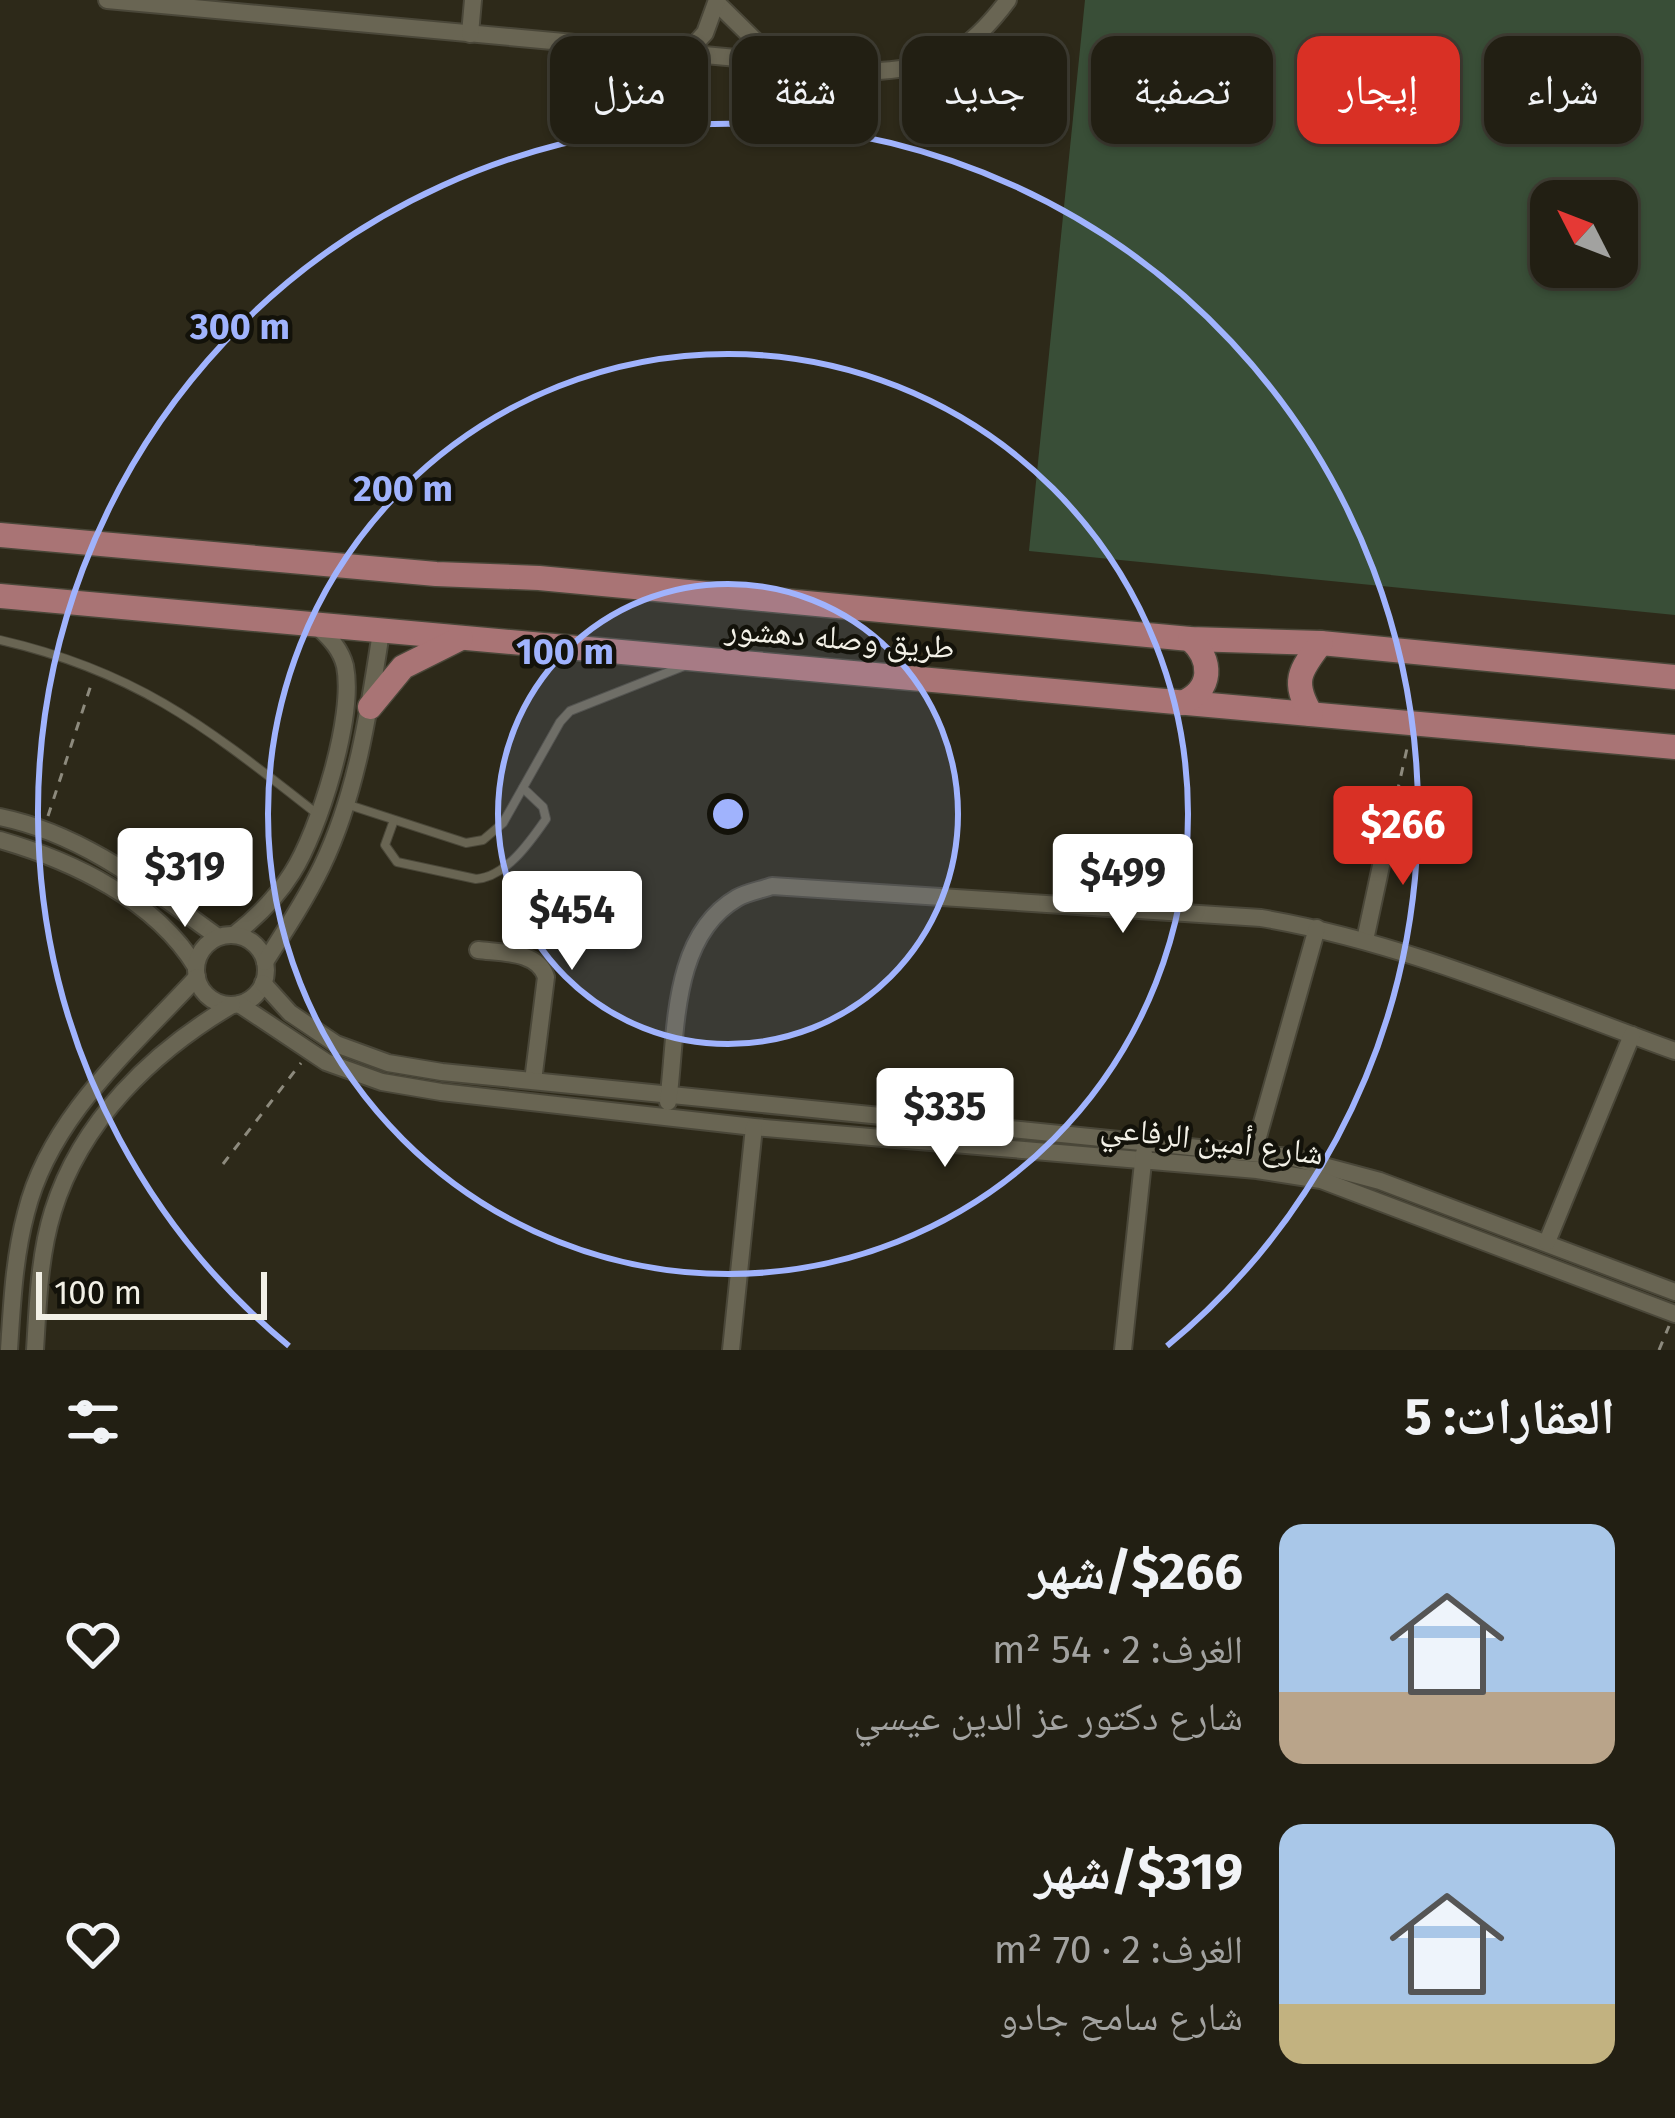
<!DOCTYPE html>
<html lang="ar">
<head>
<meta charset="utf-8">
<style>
	body { margin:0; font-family:"Fira Sans","Noto Naskh Arabic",sans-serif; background:#2a271c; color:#f1f3f6; direction:rtl; height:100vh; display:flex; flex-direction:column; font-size:45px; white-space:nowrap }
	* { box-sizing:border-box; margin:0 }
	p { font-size:39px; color:#a2a2a0 }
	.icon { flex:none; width:66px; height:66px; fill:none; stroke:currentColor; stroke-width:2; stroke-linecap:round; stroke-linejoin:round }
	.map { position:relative; height:1350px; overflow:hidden; direction:ltr }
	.drawer { display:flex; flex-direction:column; background:#221f13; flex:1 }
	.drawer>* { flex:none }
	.top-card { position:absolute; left:36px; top:36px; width:1605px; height:108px; direction:rtl; display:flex; gap:24px }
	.needle { width:78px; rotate:312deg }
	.controls { position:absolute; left:1530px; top:180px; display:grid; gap:24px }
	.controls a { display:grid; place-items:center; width:108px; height:108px; border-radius:24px; background:#221f13; box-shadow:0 3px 9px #0004,0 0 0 3px #3f3d33; font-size:60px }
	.scale { position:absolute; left:36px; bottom:30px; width:231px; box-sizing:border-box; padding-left:12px; border:6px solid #f2f0e6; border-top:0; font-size:33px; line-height:42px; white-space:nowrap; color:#f2f0e6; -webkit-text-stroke:9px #13120a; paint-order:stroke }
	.price { position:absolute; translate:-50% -102px; padding:0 27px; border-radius:12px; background:#fff; color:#222; font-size:39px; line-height:78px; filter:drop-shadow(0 3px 6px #0008) }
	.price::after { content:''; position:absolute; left:50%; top:72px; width:36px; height:27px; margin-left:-18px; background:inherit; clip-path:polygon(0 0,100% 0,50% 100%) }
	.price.active { background:#d93025; color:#fff }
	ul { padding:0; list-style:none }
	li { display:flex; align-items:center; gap:36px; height:300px; padding:0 60px }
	li span { display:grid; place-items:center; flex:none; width:336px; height:240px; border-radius:24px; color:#555 }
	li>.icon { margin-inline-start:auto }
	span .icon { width:144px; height:144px; fill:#fffc; stroke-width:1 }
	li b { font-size:51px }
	h2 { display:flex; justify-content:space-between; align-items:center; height:144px; padding:0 60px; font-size:51px }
	.pill { padding:0 42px; border-radius:24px; background:#221f13; box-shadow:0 3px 9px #0004,0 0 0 3px #3f3d33; font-size:42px; line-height:108px }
	.pill.active { background:#d93025; color:#fff }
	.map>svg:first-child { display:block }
</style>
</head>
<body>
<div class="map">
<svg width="1675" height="1350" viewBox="0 0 1675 1350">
	<rect width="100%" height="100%" fill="#2d2919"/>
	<path fill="#394e37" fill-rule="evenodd" d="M1085,0H1675V615L1029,551ZM1551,201H1617V267H1551Z"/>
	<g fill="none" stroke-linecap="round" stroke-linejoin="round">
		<defs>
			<g id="lane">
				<path d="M0,640C139,672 207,728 316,813"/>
				<path d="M346,804L466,843L483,840L503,823L560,722L570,711L684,666"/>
				<path d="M394,820L385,845L397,862L476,879C506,877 530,842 546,819L543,807L523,788"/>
			</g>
			<g id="street">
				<path d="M107,0L879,71C942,67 970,51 1008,0"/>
				<path d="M717,3L779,64"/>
				<path d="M470,34L473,0"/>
				<path d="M684,56L705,33L717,0"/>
				<path d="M0,817C84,834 150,888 218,937"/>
				<path d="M0,840C73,861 155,900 196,967"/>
				<path d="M234,935C257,917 277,897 292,873C319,831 355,716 345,666C341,650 331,639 319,628"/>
				<circle cx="231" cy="970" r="35"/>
				<path d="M1365,940L1390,824"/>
				<path d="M478,950C502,953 538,951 546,977L533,1081"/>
				<path d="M265,962C285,931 306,899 322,866C357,793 369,711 381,632"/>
				<path d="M263,983L290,1013L336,1044L388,1063L442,1072L1290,1157L1380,1181L1675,1292"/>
				<path d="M239,1004L326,1062L382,1082L441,1092L754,1127L1257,1170L1321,1180L1675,1314"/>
				<path d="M668,1102C677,1035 670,937 737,898C747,892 761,890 772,886L1261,918C1404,942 1539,1002 1675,1051"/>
				<path d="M1254,1151L1317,928"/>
				<path d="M1547,1242L1632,1035"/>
				<path d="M9,1350C12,1304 14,1258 26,1213C50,1116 132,1048 197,977"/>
				<path d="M35,1350C38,1304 39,1256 53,1211C81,1121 152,1052 232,1005"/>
				<path d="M731,1350L754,1127"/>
				<path d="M1123,1350L1144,1153"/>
			</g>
			<g id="primary">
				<path d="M0,535L436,574L539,578L1190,639L1321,643L1675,677"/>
				<path d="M0,596L1675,747"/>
				<path d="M1182,703C1213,690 1213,660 1190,639"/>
				<path d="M370,707L403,667L461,638"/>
				<path d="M1311,714C1292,682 1299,671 1321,643"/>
			</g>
		</defs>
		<use href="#lane" stroke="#4a4739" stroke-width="10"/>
		<use href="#street" stroke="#4a4739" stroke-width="20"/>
		<use href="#primary" stroke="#4a4739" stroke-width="27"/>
		<g stroke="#8d8a7d" stroke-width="3" stroke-dasharray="9 9" stroke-linecap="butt">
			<path d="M1393,811L1408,744"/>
			<path d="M48,816L92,682"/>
			<path d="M223,1164L301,1063"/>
			<path d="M1659,1350L1669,1326"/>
		</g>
		<use href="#lane" stroke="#696553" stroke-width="8"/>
		<use href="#street" stroke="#696553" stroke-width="16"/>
		<use href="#primary" stroke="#a97475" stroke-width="24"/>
	</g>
	<circle cx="728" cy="814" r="230" fill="#a0b3fd" fill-opacity=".12"/>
	<g fill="none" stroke="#a0b3fd" stroke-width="6">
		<circle cx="728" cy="814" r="230"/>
		<circle cx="728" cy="814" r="460"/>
		<path d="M289 1346A690 690 0 1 1 1167 1346"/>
	</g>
	<g text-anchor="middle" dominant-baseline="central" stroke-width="9" stroke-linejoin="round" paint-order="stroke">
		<g font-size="33" fill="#f2f0e6" stroke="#13120a">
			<text transform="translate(840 638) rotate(5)">طريق وصله دهشور</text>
			<text transform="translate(1212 1140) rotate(7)">شارع أمين الرفاعي</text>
		</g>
	</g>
	<circle cx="728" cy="814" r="18" fill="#a0b3fd" stroke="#13120a" stroke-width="6"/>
	<g font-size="36" text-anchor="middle" font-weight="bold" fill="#a0b3fd" stroke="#13120a" stroke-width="9" stroke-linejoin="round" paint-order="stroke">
		<text x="240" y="339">300 m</text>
		<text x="403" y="501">200 m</text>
		<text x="565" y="664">100 m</text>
	</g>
</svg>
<div class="controls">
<a><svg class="needle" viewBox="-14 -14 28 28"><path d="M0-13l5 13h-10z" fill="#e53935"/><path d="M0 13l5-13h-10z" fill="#a2a2a0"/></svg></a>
</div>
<div class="scale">100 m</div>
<b class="price active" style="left:1403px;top:888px">$266</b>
<b class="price" style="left:185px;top:930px">$319</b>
<b class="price" style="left:1123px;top:936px">$499</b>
<b class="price" style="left:572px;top:973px">$454</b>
<b class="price" style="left:945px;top:1170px">$335</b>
<div class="top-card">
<a class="pill">شراء</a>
<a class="pill active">إيجار</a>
<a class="pill">تصفية</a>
<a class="pill">جديد</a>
<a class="pill">شقة</a>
<a class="pill">منزل</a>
</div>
</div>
<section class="drawer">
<h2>العقارات: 5<svg class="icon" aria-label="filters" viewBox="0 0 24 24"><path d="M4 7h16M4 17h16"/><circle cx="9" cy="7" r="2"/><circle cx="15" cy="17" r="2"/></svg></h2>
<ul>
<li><span style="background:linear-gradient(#a9c7e8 70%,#b9a48a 0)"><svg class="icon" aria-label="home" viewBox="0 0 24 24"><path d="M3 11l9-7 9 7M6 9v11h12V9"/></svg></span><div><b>$266/شهر</b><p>الغرف: 2 · 54 m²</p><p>شارع دكتور عز الدين عيسي</p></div><svg class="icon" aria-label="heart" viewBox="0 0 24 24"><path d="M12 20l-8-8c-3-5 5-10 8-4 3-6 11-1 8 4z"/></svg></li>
<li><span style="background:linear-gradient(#a9c7e8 75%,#c2b280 0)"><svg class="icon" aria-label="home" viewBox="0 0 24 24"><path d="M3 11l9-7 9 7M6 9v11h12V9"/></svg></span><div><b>$319/شهر</b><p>الغرف: 2 · 70 m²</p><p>شارع سامح جادو</p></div><svg class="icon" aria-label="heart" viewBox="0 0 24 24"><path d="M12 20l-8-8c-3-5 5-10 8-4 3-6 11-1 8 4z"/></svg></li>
</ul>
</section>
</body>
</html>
